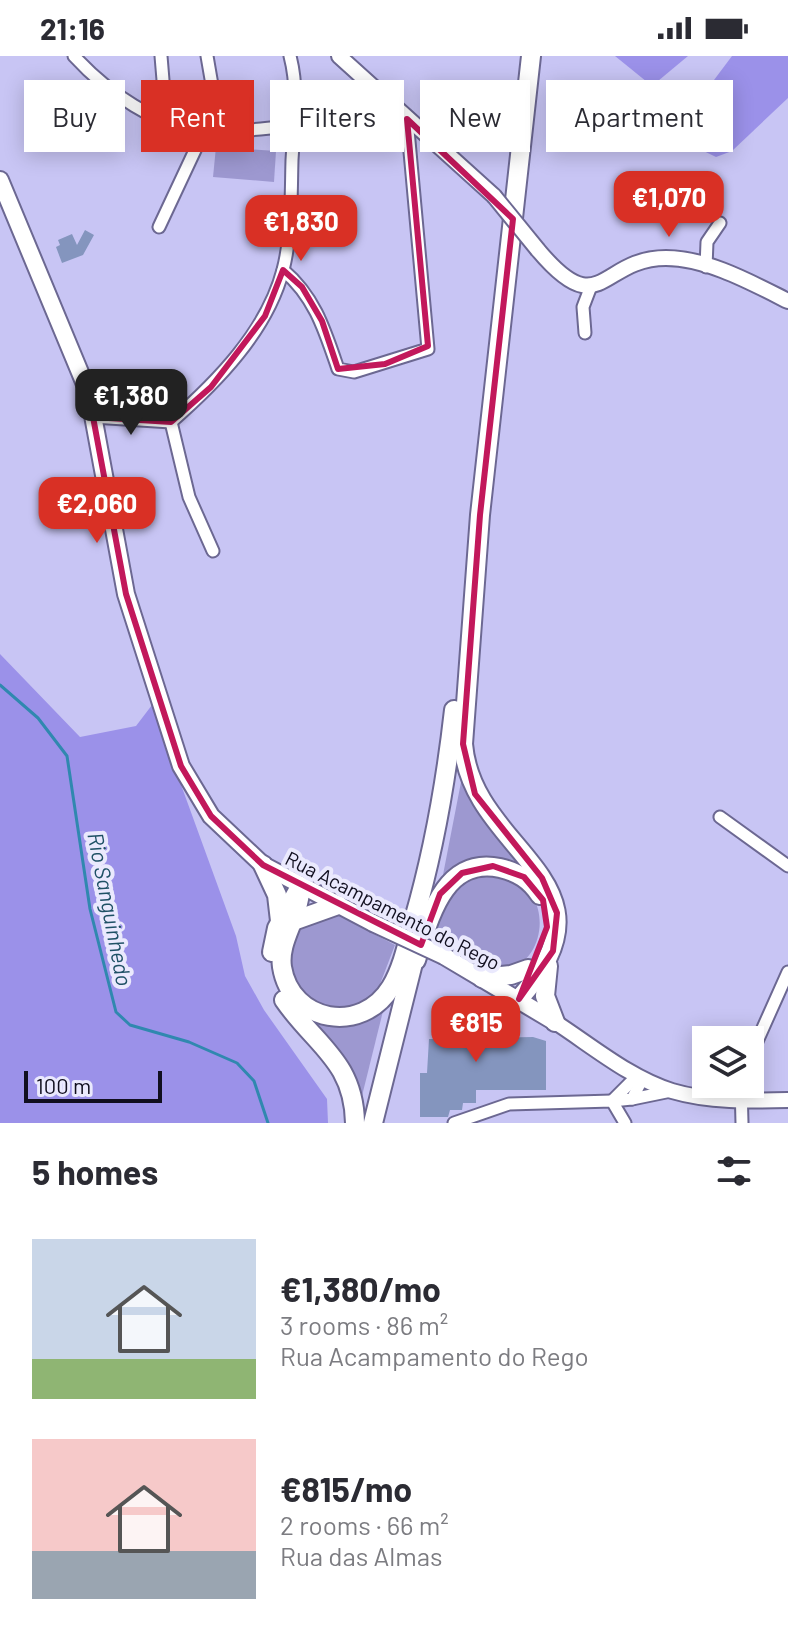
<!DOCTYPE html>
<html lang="en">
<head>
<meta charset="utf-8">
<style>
	body { margin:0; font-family:Barlow,sans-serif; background:#f2f2f3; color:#2b2b33; height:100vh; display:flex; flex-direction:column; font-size:30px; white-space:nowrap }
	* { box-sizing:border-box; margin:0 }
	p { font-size:26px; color:#7c7c81 }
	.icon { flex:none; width:44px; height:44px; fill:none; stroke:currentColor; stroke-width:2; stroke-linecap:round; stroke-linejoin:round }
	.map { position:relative; height:1067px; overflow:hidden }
	.side { display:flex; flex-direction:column; background:#fff; flex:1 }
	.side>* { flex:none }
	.hud { position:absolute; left:24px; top:24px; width:740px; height:72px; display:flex; gap:16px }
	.fabs { position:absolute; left:692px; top:970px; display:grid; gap:16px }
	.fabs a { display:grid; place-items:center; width:72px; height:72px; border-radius:0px; background:#fff; box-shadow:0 4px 20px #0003; font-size:40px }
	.scale { position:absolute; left:24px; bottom:20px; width:138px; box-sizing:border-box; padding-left:8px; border:4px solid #110f1f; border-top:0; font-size:22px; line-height:28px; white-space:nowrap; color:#110f1f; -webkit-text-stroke:6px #eae9fd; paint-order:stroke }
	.price { position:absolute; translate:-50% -68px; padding:0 18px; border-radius:16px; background:#d93025; color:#fff; font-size:26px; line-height:52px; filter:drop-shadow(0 2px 4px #0008) }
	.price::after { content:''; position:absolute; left:50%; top:48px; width:24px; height:18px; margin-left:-12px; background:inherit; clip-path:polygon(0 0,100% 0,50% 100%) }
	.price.on { background:#222; color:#fff }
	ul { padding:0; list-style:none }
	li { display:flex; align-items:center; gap:24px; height:200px; padding:0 32px }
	li span { display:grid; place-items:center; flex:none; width:224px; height:160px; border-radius:0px; color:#555 }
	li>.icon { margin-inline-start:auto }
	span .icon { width:96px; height:96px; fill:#fffc; stroke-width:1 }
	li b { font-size:34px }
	h2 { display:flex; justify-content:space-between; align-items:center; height:96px; padding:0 32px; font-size:34px }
	.tag { padding:0 28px; border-radius:0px; background:#fff; box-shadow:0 4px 20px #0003; font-size:28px; line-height:72px }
	.tag.on { background:#d93025; color:#fff }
	.status { display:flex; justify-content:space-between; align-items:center; height:56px; padding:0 40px; background:#fff; direction:ltr }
	.status svg { height:22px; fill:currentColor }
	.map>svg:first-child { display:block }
</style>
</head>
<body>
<div class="status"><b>21:16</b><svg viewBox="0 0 49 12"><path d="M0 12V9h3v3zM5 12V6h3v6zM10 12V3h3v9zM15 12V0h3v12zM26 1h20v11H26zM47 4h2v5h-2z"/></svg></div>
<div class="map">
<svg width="788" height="1067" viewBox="0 0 788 1067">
	<rect width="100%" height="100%" fill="#c8c5f4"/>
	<g fill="#9d98d0">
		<path d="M216,91L276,95L274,126L213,121Z"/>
		<path d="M462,721L533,821L508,807L442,824Z"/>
		<path d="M476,819C485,820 498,818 507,821C563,839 541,929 487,912C468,906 449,892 432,883L450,836Z"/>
		<path d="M330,859L340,860L395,889L377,936L365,947L335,954L305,941L287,915C294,877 290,870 330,859Z"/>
		<path d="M385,947L360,1048L302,960Z"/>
	</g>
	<g fill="#9b91e9">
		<path d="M615,0H688L652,30Z"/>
		<path d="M732,0H788V42L732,95L716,101L681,84L678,72Z"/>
		<path d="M0,598L80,681L136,670L152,649L236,880L245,920L264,954L327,1043L328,1067H0Z"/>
	</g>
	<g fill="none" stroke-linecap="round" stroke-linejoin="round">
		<path stroke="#3088af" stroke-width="3" d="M0,629L38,662L67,700L90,853L116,956L130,969L189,986L237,1007L254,1025L268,1067"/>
	</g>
	<g fill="#8495be">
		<path d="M85,174L94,179L83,199L62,207L56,191L60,189L58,184L72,178L77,189Z"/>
		<path d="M440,954H472V968L492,967V982L533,981L546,985V1034H476V1047H463L462,1054H450L448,1061H420V1017H427L429,983H434V968H440Z"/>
	</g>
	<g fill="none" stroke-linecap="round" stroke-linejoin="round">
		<defs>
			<g id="minor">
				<path d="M74,0C107,36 156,71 207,75C235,77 265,72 294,70"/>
				<path d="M207,0L220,75"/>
				<path d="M154,59L163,24L161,0"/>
				<path d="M159,171L204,75"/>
				<path d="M706,211L707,186L720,167"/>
				<path d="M283,214C315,241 325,275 338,313L354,316L428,293L407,63"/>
				<path d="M585,277L583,251L591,230"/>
				<path d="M93,361L171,366C217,326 267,275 283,214C292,179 291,140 292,104C294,70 299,34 290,0"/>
				<path d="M171,366L189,441L213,495"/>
				<path d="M720,761L788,810"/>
				<path d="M750,1001L788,916"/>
				<path d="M741,1028L742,1067"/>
				<path d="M632,1043L671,1035"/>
				<path d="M612,1045L632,1043L643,1022"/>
				<path d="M612,1045L632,1025L643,1022"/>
				<path d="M454,1067L509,1048L612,1045L625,1067"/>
			</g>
			<g id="tertiary">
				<path d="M339,0L494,140"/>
				<path d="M538,194C601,269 600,202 666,202C707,202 752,227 788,245"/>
				<path d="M555,966C592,990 630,1022 672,1035C709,1046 750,1045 788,1044"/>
			</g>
			<g id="secondary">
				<path d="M0,124L89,338L126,538L181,710L211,760L263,809L373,867"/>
				<path d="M444,900L555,966"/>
			</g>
			<g id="primary">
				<path d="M263,809L277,839L280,865"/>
				<path d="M300,830C301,861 278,883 282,911C291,967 362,979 391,931C403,911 408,885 414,863C434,794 446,725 454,654"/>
				<path d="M296,864L338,849"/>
				<path d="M272,896L277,872L297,836"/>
				<path d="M416,904C429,864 443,800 500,812C518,816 530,824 540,839"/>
				<path d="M548,910L545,940L555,966"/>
				<path d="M482,922L511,919L528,913"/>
				<path d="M519,943C626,824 472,798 463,688L480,459L531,0"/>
				<path d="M284,944C315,989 354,1005 355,1067"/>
				<path d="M373,1067L417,891"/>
			</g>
		</defs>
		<use href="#minor" stroke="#6c6892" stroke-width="15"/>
		<use href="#tertiary" stroke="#6c6892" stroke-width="18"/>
		<use href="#secondary" stroke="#6c6892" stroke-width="20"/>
		<use href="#primary" stroke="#6c6892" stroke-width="22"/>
		<use href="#minor" stroke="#fff" stroke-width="11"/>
		<use href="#tertiary" stroke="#fff" stroke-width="14"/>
		<use href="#secondary" stroke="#fff" stroke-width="16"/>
		<use href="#primary" stroke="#fff" stroke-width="18"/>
		<defs>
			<path id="tertiary-bridge" d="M494,140L538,194"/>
			<path id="secondary-bridge" d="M373,867L444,900"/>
		</defs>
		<use href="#tertiary-bridge" stroke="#6c6892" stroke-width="18" stroke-linecap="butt"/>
		<use href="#secondary-bridge" stroke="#6c6892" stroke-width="20" stroke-linecap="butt"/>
		<use href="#tertiary-bridge" stroke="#fff" stroke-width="14"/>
		<use href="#secondary-bridge" stroke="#fff" stroke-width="16"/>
	</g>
	<path fill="none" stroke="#c2185b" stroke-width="6" stroke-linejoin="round" d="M407,63L513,163L480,459L463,688L475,738L542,822L557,857L553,895L519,943L547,871L543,844L524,821L493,810L462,817L440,838L421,889L263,809L211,760L181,710L126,538L93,361L171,366L211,331L265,260L283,214L302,231L322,265L338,313L385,308L428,290Z"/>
	<g text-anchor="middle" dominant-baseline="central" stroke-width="8" stroke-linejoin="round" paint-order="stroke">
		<g font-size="20" fill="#110f1f" stroke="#eae9fd">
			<text transform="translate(393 854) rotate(27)">Rua Acampamento do Rego</text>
		</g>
		<g font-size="22" font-style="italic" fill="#1e5065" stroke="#eae9fd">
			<text transform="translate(111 853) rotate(79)">Rio Sanguinhedo</text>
		</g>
	</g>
</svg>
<div class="fabs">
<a><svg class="icon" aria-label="layers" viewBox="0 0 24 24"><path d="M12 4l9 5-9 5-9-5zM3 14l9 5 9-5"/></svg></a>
</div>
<div class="scale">100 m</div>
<b class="price" style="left:669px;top:183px">€1,070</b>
<b class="price" style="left:301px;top:207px">€1,830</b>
<b class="price on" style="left:131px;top:381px">€1,380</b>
<b class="price" style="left:97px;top:489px">€2,060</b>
<b class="price" style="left:476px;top:1008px">€815</b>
<div class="hud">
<a class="tag">Buy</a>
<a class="tag on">Rent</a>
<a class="tag">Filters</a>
<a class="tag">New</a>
<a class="tag">Apartment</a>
</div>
</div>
<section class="side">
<h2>5 homes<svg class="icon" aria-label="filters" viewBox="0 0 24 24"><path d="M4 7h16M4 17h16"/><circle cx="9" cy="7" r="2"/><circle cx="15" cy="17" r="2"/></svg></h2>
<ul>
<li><span style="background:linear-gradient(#c9d6e8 75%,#8fb573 0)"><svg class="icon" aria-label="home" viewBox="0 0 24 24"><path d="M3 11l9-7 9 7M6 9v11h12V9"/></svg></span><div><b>€1,380/mo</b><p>3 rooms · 86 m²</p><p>Rua Acampamento do Rego</p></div></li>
<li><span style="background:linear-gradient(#f6c9c9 70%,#9aa5b1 0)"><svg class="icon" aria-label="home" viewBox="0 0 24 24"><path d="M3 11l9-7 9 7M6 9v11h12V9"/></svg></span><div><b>€815/mo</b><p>2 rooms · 66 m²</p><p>Rua das Almas</p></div></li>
</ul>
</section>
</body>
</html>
